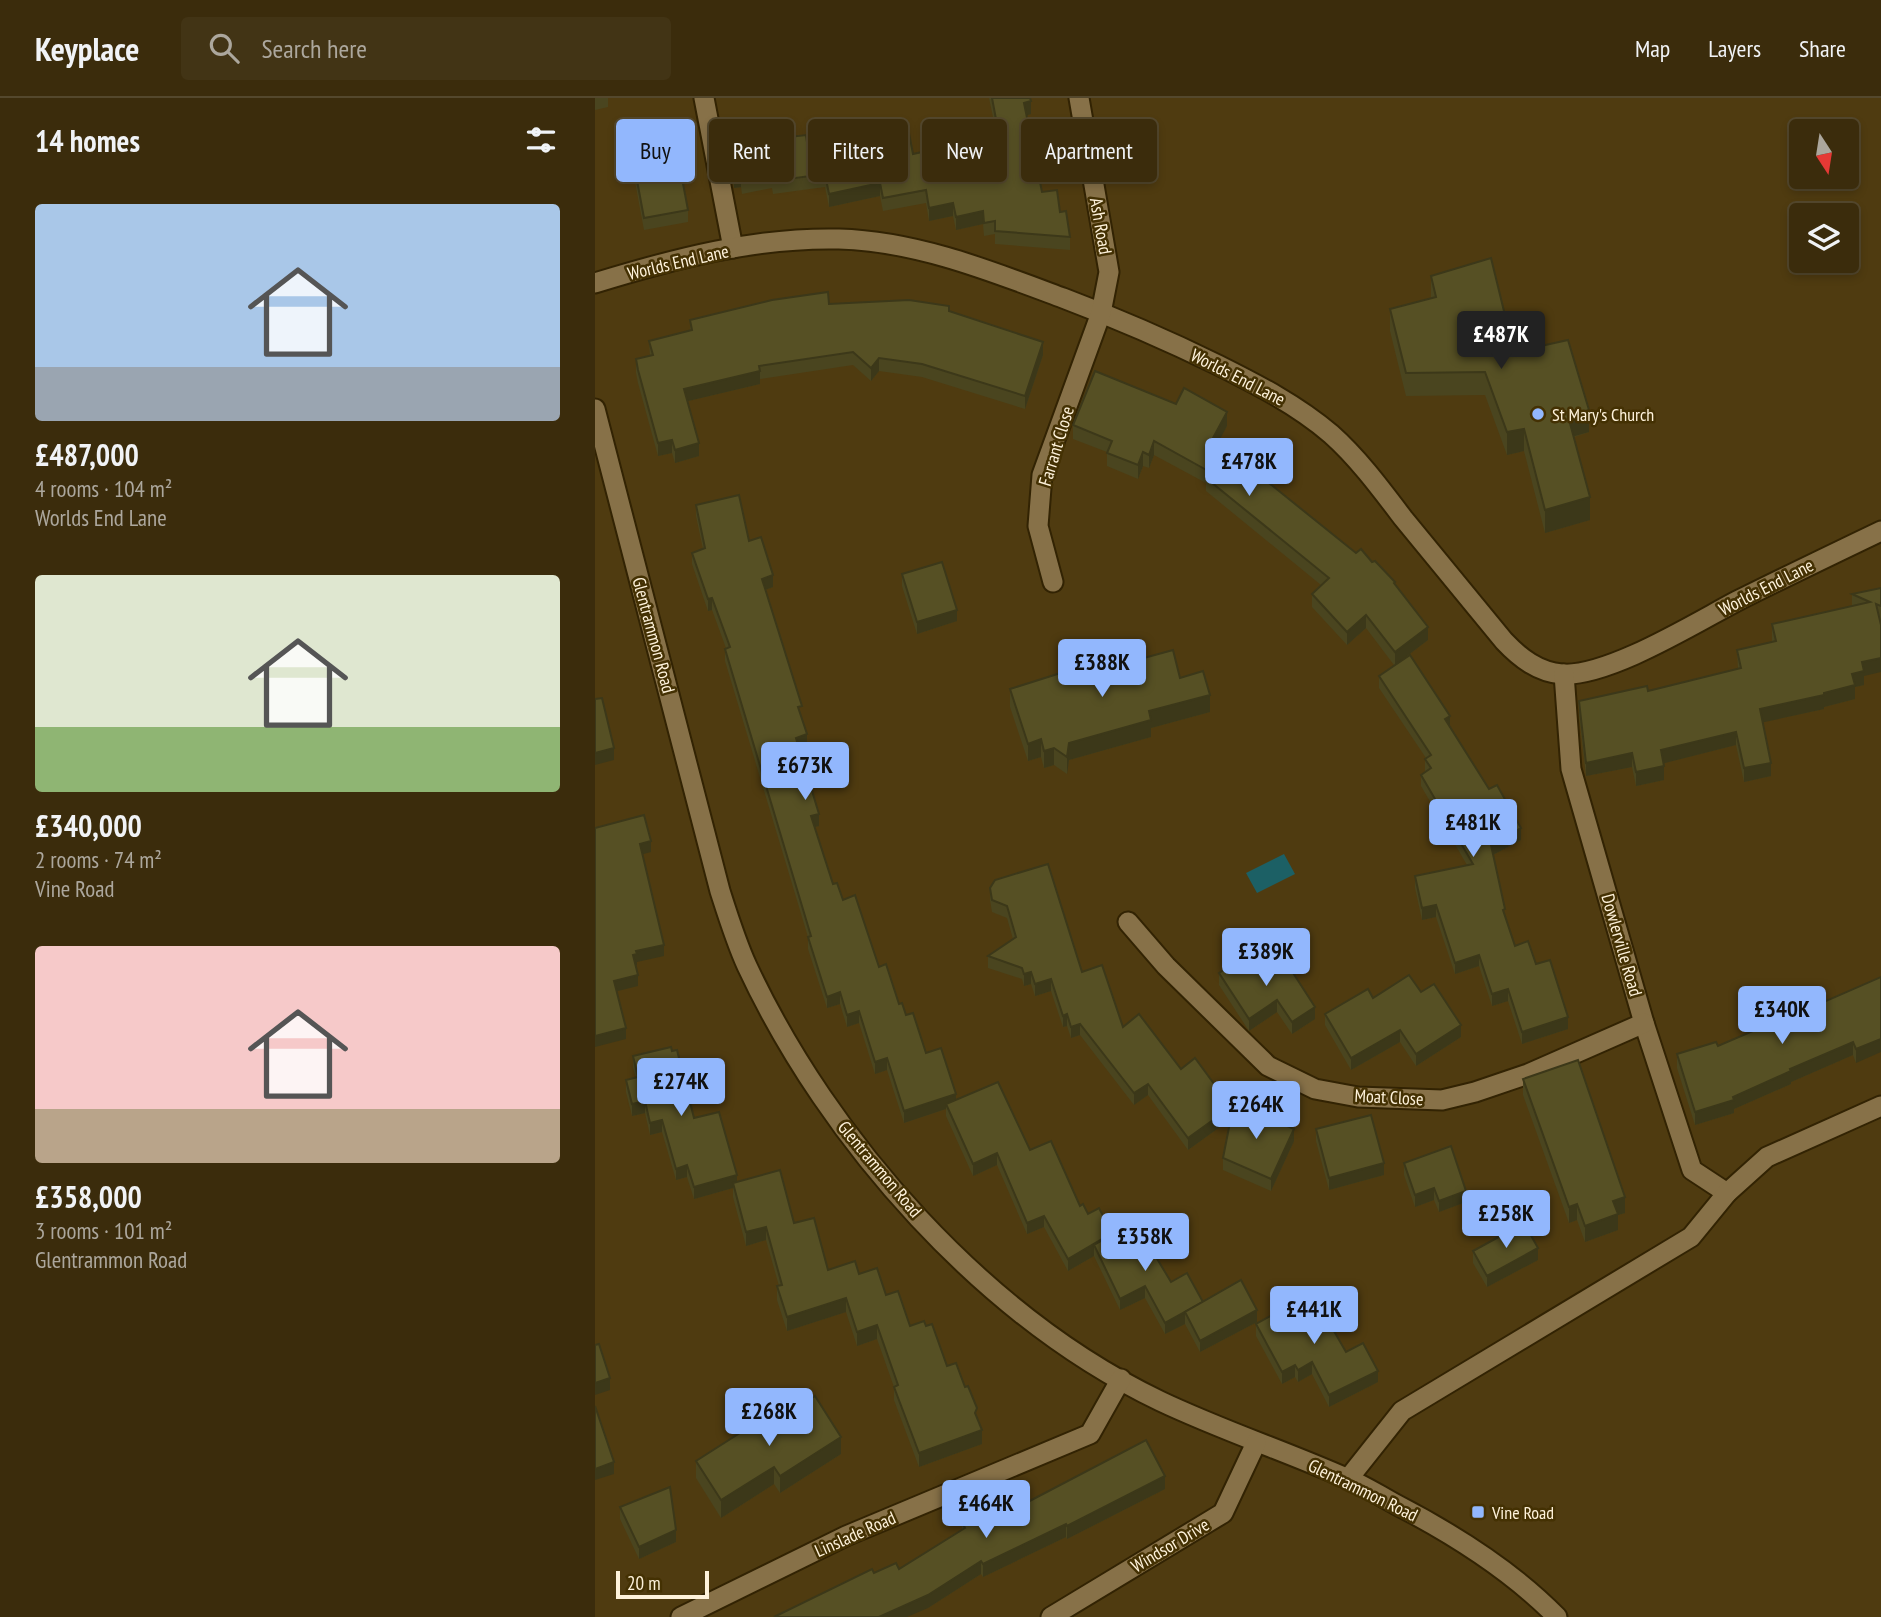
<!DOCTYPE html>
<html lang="en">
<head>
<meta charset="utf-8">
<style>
	body { margin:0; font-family:"PT Sans Narrow",sans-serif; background:#423415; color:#f1f3f6; height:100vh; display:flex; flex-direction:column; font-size:26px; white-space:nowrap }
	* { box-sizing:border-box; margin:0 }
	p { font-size:23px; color:#aca79d }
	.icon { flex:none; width:38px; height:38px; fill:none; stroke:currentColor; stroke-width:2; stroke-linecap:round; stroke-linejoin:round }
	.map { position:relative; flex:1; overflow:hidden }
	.side { display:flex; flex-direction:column; background:#3b2c0c; width:595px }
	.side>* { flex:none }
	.top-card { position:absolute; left:21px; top:21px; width:665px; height:63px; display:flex; gap:14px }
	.needle { width:46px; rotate:168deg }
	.buttons { position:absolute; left:1194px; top:21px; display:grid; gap:14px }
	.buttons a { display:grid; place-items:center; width:70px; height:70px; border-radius:7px; background:#3b2c0c; box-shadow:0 4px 10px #0003,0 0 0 2px #54482d; font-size:35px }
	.scale { position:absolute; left:21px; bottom:18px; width:93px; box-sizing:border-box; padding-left:7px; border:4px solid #fef2db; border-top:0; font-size:19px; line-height:24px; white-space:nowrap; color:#fef2db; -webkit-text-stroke:5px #443103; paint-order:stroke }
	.price { position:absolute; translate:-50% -60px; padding:0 16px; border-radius:7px; background:#92b7fd; color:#111; font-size:23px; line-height:46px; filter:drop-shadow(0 2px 4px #0008) }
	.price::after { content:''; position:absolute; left:50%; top:42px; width:21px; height:16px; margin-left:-10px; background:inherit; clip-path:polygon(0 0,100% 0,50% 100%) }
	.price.on { background:#222; color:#fff }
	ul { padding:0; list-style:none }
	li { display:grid; align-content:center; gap:14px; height:371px; padding:0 35px }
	li span { display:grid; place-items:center; height:217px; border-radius:7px; color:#555 }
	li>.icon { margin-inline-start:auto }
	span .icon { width:126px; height:126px; fill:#fffc; stroke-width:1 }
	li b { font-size:30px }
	h2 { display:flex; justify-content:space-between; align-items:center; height:84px; padding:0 35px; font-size:30px }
	.chip { padding:0 24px; border-radius:7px; background:#3b2c0c; box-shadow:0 4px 10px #0003,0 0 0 2px #54482d; font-size:24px; line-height:63px }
	.chip.on { background:#92b7fd; color:#111 }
	header { display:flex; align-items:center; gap:42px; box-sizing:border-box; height:98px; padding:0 35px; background:#3b2c0c; border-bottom:2px solid #54482d }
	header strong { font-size:33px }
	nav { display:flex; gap:38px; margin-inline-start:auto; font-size:24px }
	.search { width:490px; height:63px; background:#423415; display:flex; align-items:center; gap:18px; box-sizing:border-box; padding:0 24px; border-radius:7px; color:#aca79d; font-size:26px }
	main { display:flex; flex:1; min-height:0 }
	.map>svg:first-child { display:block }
</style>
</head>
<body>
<header>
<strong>Keyplace</strong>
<div class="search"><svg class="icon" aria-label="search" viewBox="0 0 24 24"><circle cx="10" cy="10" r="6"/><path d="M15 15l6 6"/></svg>Search here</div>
<nav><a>Map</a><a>Layers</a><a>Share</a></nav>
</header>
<main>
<section class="side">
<h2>14 homes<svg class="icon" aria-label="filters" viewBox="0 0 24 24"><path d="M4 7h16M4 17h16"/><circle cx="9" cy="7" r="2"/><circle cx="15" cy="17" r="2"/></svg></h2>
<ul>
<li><span style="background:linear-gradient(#a9c7e8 75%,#9aa5b1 0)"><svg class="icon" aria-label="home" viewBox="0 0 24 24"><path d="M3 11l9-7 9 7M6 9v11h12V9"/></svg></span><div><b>£487,000</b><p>4 rooms · 104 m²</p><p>Worlds End Lane</p></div></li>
<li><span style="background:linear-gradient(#dfe7d0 70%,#8fb573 0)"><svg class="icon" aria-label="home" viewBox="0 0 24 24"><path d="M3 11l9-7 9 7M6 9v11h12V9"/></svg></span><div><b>£340,000</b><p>2 rooms · 74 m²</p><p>Vine Road</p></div></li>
<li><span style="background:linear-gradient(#f6c9c9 75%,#b9a48a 0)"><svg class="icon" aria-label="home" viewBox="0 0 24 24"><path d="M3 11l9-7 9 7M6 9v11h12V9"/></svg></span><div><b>£358,000</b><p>3 rooms · 101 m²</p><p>Glentrammon Road</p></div></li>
</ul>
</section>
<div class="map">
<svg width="1286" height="1519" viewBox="0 0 1286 1519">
	<rect width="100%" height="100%" fill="#4f3b10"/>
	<path fill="#1c6065" d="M689,756L700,776L662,795L651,775Z"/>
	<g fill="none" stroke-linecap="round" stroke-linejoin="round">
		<defs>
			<g id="minor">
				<path d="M109,0L138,150"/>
				<path d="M0,185C78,161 161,139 244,141C321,143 396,173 468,200C521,220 572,242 623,267C663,287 702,307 736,336C763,360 786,391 808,420C842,461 875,502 909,543C925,560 943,574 967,576C1013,579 1100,525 1142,503C1190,479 1238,456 1286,433"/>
				<path d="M0,311L125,793C133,818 141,844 152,868C234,1044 390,1219 565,1303C626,1332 690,1353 751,1380C769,1387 785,1398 802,1407C860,1437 916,1472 962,1519"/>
				<path d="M458,484L443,428L447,377L506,215L514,174L484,0"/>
				<path d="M969,576L976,671L1049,925L1097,1072L1132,1095"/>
				<path d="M533,824L571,868L673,968L720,991L763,999L847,1002L880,994L933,976L1049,925"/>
				<path d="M753,1381L807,1313L1096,1139L1132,1095L1172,1059L1286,1008"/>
				<path d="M86,1519L251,1438L495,1336L526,1281"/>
				<path d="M456,1519L628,1415L661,1345"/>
			</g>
		</defs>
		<use href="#minor" stroke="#322303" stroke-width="23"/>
		<use href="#minor" stroke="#877148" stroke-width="19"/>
	</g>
	<g fill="#4a451f">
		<path d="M0,0H13V9L0,12Z"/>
		<path d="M394,0H435L436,16L432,17L447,94L465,114L475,139V152L400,146V136L389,138L388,126L361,132L358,118L334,123L331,105L288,113L285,98L234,109L230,89L178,96L177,90L147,96L146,89L139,90L132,52V39L212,44L257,40L318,56L402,38Z"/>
		<path d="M38,61L66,62L93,112V124L49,132L38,73Z"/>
		<path d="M836,178L919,254L994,334L979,339L995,422L950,435L929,353L912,357L890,297L811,298L795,233V211L836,200Z"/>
		<path d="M234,206L354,213L448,257L430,311L327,279L284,273L276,283L258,267L165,281V286L93,303L104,358L80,365L77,355L63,358L43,285L41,275V261L55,258L54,243L95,232V222Z"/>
		<path d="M478,327L632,328L623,344L800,488L833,542L804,564L855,630L926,742L898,757L910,818L920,848L941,866L973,931L927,946L913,903L897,908L884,868L860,876L841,819L827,822L820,790V778L872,767L826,688V677L830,674V661L831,660L784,590V578L799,567L771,530L752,547L717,509V496L726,487L611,393V385L559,357L554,370L548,368L543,381L512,368V354L478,341Z"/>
		<path d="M101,407L154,443L178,489L170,492L207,620L212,648L204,650L224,728L219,729L238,786L248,802L304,906L311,917L331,955L361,1002L435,1052L485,1108L576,1184L608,1204L662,1224L605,1254L590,1226L570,1236L550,1200L525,1212L499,1158L473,1173L449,1129L432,1136L402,1067L378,1078L351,1018V1011L309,1025L292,972L280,976L264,925L252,929L245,906L232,910L213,851V839L130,563V551L131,550L117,512L113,513L97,466V455L108,451L101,418Z"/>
		<path d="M307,476L362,523L322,536L307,488Z"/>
		<path d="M1286,490V522H1285L1269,578V587L1260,589V601L1229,609V611L1168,624L1176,678L1149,684L1141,647L1069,665V682L1041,688L1037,669L991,678L984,617V603L1053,593L1143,571L1142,552L1177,544V526L1257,508V496Z"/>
		<path d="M527,566L585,580L615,614L556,630V639L474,662L472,676L459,667L449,670L446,659L433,663L415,609V591L496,571Z"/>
		<path d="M395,790L487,874L528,929L586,971L636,1020L699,1043L676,1093L628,1072V1060L636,1021L593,1052L553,997L539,1007L485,937L476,940L472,928L468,929L456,893L440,898L436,886L429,888L427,881L393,870V858L418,841L412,820L397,814L395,802Z"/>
		<path d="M661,868L678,872L720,921L697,936L682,914L654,933L624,887V875Z"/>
		<path d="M1286,879L1261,965L1258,957L1196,984V986L1139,1011V1015L1100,1027L1082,970V956L1123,948L1194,918V915L1222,907Z"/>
		<path d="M826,894L866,939L821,968L805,944L756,972L730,927V916L778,900Z"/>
		<path d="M38,958L99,1020L142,1084L199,1125L233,1172L264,1176L291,1197L315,1228H331L352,1268L382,1321L387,1346L324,1369L299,1302V1289L282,1241L262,1248L251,1214L192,1233L182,1202V1188H184L171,1142L151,1148L138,1099V1090L99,1101L92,1079L81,1082L67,1034L55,1037L50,1015L37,1018L31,994V982L41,980L38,970Z"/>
		<path d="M928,981L1030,1115L1023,1117V1132L990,1144L982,1122L974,1125L928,997Z"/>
		<path d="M721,1031L789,1077L734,1092L721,1043Z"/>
		<path d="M809,1065L871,1104L844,1114L839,1102L820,1109L809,1077Z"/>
		<path d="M878,1153L943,1162L892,1189L878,1165Z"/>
		<path d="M728,1223L751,1254L783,1284L734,1309L717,1276L703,1284L700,1279L687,1286L661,1238V1226Z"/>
		<path d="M164,1334L246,1356L185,1395L179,1386L126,1420L101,1380V1363Z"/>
		<path d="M570,1391L472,1441L471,1439L388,1479L386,1476L333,1510L279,1475L304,1471L367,1432V1424L399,1418Z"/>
		<path d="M25,1409L81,1444L44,1461L25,1421Z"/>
	</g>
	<g fill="#3c3819">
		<path d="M436,3V16L429,18V5Z"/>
		<path d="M146,76V89L139,90V78Z"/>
		<path d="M285,85V98L234,109V96Z"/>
		<path d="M358,105V118L334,123V110Z"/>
		<path d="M388,113V126L361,132V119Z"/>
		<path d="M448,244V257L430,311V298Z"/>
		<path d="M284,260V273L276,283V270Z"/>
		<path d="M165,273V286L89,304V291Z"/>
		<path d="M994,312V334L973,340V318Z"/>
		<path d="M632,314V328L618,354V340Z"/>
		<path d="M929,331V353L912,357V334Z"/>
		<path d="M77,342V355L63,358V345Z"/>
		<path d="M559,343V357L554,370V357Z"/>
		<path d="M104,345V358L80,365V352Z"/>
		<path d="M548,354V368L543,381V367Z"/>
		<path d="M995,399V422L950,435V412Z"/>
		<path d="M178,477V489L167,493V481Z"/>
		<path d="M117,500V512L113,513V501Z"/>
		<path d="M362,512V523L322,536V524Z"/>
		<path d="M771,517V530L752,547V534Z"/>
		<path d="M833,529V542L800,567V554Z"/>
		<path d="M1286,560V574L1269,578V587L1260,589V601L1229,609V611L1165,625V611L1229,595L1257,576L1267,564Z"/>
		<path d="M615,597V614L556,630V639L474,662L472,676V659L474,645L554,613Z"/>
		<path d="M855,618V630L850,621Z"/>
		<path d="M1141,634V647L1066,666V652Z"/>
		<path d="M212,636V648L201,651V640Z"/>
		<path d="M446,641V659L433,663V646Z"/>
		<path d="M19,650V662L0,667V655Z"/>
		<path d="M459,650V667L449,670V653Z"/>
		<path d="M1037,655V669L991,678V665Z"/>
		<path d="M1176,665V678L1149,684V670Z"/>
		<path d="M1069,668V682L1041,688V674Z"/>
		<path d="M224,716V728L216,730V718Z"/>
		<path d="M926,730V742L896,758V747Z"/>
		<path d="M56,743V754L45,757V746Z"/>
		<path d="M841,807V819L827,822V810Z"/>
		<path d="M69,847V858L42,864V867L38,868V857L41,853Z"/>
		<path d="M884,857V868L860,876V865Z"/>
		<path d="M436,874V886L429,888V876Z"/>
		<path d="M43,877V888L19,894V883Z"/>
		<path d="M456,881V893L440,898V886Z"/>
		<path d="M913,891V903L897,908V896Z"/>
		<path d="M245,894V906L232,910V899Z"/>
		<path d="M682,902V914L654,933V921Z"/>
		<path d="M720,909V921L697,936V924Z"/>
		<path d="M264,913V925L252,929V917Z"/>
		<path d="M472,916V928L468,929V918Z"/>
		<path d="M973,919V931L927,946V934Z"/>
		<path d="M485,926V937L476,940V929Z"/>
		<path d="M866,927V939L821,968V956Z"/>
		<path d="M31,930V941L0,949V938Z"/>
		<path d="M805,932V944L756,972V960Z"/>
		<path d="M1286,941V954L1261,965V951Z"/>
		<path d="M1258,944V957L1196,984V986L1139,1011V1015L1100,1027V1014L1138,999L1195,971Z"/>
		<path d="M292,960V972L280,976V964Z"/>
		<path d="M553,986V997L539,1007V995Z"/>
		<path d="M361,996V1008L351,1006V1011L309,1025V1013Z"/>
		<path d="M50,1003V1015L37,1018V1006Z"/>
		<path d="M636,1009V1021L593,1052V1040Z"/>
		<path d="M67,1022V1034L55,1037V1025Z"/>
		<path d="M699,1031V1043L676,1093V1081Z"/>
		<path d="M402,1055V1067L378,1078V1066Z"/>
		<path d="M789,1065V1077L734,1092V1080Z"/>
		<path d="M92,1067V1079L81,1082V1071Z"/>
		<path d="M142,1077V1089L138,1085V1090L99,1101V1089Z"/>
		<path d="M839,1090V1102L820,1109V1097Z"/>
		<path d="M871,1093V1104L844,1114V1103Z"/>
		<path d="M1030,1099V1115L1023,1117V1132L990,1144V1128L1018,1103Z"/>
		<path d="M982,1106V1122L974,1125V1109Z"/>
		<path d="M449,1118V1129L432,1136V1125Z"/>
		<path d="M171,1129V1142L151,1148V1134Z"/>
		<path d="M517,1135L499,1147V1158L473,1173V1161Z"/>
		<path d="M943,1150V1162L892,1189V1178Z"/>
		<path d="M550,1188V1200L525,1212V1201Z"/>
		<path d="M251,1200V1214L192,1233V1219Z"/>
		<path d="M608,1204L590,1214V1226L570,1236V1225Z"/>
		<path d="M662,1212V1224L605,1254V1243Z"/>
		<path d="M282,1227V1241L262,1248V1234Z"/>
		<path d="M717,1264V1276L703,1284V1272Z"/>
		<path d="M700,1267V1279L687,1286V1274Z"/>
		<path d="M783,1273V1284L734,1309V1297Z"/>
		<path d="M15,1280V1292L0,1297V1285Z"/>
		<path d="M387,1332V1346L324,1369V1355Z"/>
		<path d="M246,1339V1356L185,1395V1378Z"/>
		<path d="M19,1364V1376L0,1382V1371Z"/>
		<path d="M179,1369V1386L126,1420V1402Z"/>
		<path d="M570,1378V1391L472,1441V1428Z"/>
		<path d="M471,1426V1439L388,1479V1466Z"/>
		<path d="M81,1432V1444L44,1461V1449Z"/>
		<path d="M386,1463V1476L333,1510L312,1519H284Z"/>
	</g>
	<g fill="#565024" stroke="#3c3819" stroke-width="2">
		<path d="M397,0H435L436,3L429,5L447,94L462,92L465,114L471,113L475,139L400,133V123L389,125L388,113L361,119L358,105L334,110L331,92L288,100L285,85L234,96L230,76L178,83L177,77L147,83L146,76L139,78L132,39L168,32L170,42L211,37L212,44L256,35L257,40L313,30L318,56L404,37Z"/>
		<path d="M65,56L66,62L83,59L93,112L49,120L38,61Z"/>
		<path d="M896,160L919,254L973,242L994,312L973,318L995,399L950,412L929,331L912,334L890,274L811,275L795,211L841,199L836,178Z"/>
		<path d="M233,194L234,206L314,202L354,208V213L448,244L430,298L327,266L284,260L276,270L258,254L164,268L165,273L89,291L104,345L80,352L77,342L63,345L43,272L41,261L58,257L54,243L97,232L95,222L177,202Z"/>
		<path d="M500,273L581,306L589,290L632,314L618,340L761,455L766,451L777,464L780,463L800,484L799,485L833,529L800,554L771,517L752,534L717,496L734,480L611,380L615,374L559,343L554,357L548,354L543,367L512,355L517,343L478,327Z"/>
		<path d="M144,397L154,443L166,439L178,477L167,481L207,608L203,609L212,636L201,640L224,716L216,718L238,786L242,785L248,802L260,797L284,869L291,866L304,906L307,905L311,917L318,915L331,955L346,950L361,996L309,1013L292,960L280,964L264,913L252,917L245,894L232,899L213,839L216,838L130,551L135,549L117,500L113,501L97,455L110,450L101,407Z"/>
		<path d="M347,464L362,512L322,524L307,476Z"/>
		<path d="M1286,490V508L1281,506L1286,527V560L1267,564L1269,573L1257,576L1260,587L1229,595V597L1165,611L1176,665L1149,670L1141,634L1066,652L1069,668L1041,674L1037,655L991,665L984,603L1052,588L1053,593L1146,570L1142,552L1181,543L1177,526L1275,504L1257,496Z"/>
		<path d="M578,552L585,580L608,573L615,597L554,613L556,622L474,645L472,659L459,650L449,653L446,641L433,646L415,591L494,566L496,571L526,562L527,566Z"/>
		<path d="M815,557L855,618L850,621L894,691L902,687L926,730L896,747L910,811L908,812L920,848L933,843L941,866L955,862L973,919L927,934L913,891L897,896L884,857L860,865L841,807L827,810L820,778L878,766L826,677L836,670L830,661L836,657L784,578Z"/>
		<path d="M7,600L19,650L0,655V601Z"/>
		<path d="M49,717L56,743L45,746L69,847L41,853L42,856L38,857L43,877L19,883L31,930L0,938V730Z"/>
		<path d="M453,766L487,874L507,867L528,929L544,916L586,971L600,960L636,1009L593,1040L553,986L539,995L485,926L476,929L472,916L468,918L456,881L440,886L436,874L429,876L427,870L393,858L421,839L412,808L397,802L395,790L400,782Z"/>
		<path d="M653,856L661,868L674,859L678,872L691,864L720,909L697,924L682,902L654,921L624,875Z"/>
		<path d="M814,877L826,894L839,886L866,927L821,956L805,932L756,960L730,916L773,891L778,900Z"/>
		<path d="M1286,879V941L1261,951L1258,944L1195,971L1196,973L1138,999L1139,1002L1100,1014L1082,956L1121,944L1123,948L1195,917L1194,915L1221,904L1222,907Z"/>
		<path d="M76,949L77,953L82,952L99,1020L124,1014L142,1077L99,1089L92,1067L81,1071L67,1022L55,1025L50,1003L37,1006L31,982L43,979L38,958Z"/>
		<path d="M983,962L1030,1099L1018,1103L1023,1116L990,1128L982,1106L974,1109L928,981Z"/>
		<path d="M403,984L435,1052L456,1043L485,1108L488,1106L493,1116L504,1110L517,1135L473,1161L449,1118L432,1125L402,1055L378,1066L351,1006Z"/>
		<path d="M639,1004L699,1031L676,1081L628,1060Z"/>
		<path d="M776,1017L789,1065L734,1080L721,1031Z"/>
		<path d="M856,1048L871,1093L844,1103L839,1090L820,1097L809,1065Z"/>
		<path d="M185,1072L199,1125L219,1120L233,1172L260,1163L264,1176L282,1170L291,1197L303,1193L315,1228L329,1223L331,1228L337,1226L352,1268L361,1265L370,1289L373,1288L382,1310L380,1315L387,1332L324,1355L299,1289L303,1287L282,1227L262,1234L251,1200L192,1219L182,1188L187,1187L171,1129L151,1134L138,1085Z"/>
		<path d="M540,1124L576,1184L592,1175L608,1204L570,1225L550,1188L525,1201L499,1147Z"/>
		<path d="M929,1125L943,1150L892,1178L878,1153Z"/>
		<path d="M646,1182L662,1212L605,1243L590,1214Z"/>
		<path d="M713,1197L728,1223L732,1221L751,1254L768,1245L783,1273L734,1297L717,1264L703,1272L700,1267L687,1274L661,1226Z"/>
		<path d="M4,1246L15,1280L0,1285V1247Z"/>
		<path d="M220,1298L246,1339L185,1378L179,1369L126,1402L101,1363L159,1326L164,1334Z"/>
		<path d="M0,1308L19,1364L0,1371Z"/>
		<path d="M551,1342L570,1378L472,1428L471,1426L388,1466L386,1463L333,1497L284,1519H179L277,1471L279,1475L301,1465L304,1471L370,1430L367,1424L395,1411L399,1418L427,1407Z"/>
		<path d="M75,1389L81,1432L44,1449L25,1409Z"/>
	</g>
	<g fill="#92b7fd" stroke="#443103" stroke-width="2.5">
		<circle cx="943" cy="316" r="7"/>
		<rect x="876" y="1407" width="14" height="14" rx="3.5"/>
	</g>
	<g text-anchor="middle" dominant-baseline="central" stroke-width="5" stroke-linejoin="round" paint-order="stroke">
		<g font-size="18" fill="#fef2db" stroke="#443103">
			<text transform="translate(506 128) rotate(80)">Ash Road</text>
			<text transform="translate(83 164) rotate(-13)">Worlds End Lane</text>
			<text transform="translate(643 279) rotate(27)">Worlds End Lane</text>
			<text transform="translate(461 348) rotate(-73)">Farrant Close</text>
			<text transform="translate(1171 489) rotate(-27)">Worlds End Lane</text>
			<text transform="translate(59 537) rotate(75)">Glentrammon Road</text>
			<text transform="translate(1027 847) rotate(74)">Dowlerville Road</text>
			<text transform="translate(794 999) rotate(3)">Moat Close</text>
			<text transform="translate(285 1071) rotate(50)">Glentrammon Road</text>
			<text transform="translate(768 1392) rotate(26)">Glentrammon Road</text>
			<text transform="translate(260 1436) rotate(-24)">Linslade Road</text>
			<text transform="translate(575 1447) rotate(-31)">Windsor Drive</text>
		</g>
		<g font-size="18" fill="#fef2db" stroke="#443103" text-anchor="start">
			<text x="957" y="316">St Mary's Church</text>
			<text x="897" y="1414">Vine Road</text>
		</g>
	</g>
</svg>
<div class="buttons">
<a><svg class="needle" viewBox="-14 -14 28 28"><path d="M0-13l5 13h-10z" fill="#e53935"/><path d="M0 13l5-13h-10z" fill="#aca79d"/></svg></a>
<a><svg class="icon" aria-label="layers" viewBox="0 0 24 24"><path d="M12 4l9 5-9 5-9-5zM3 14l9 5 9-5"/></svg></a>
</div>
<div class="scale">20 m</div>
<b class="price on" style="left:906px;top:273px">£487K</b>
<b class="price" style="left:654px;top:400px">£478K</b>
<b class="price" style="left:507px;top:601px">£388K</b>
<b class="price" style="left:210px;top:704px">£673K</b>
<b class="price" style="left:878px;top:761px">£481K</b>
<b class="price" style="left:671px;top:890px">£389K</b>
<b class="price" style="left:1187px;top:948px">£340K</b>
<b class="price" style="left:86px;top:1020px">£274K</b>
<b class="price" style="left:661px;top:1043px">£264K</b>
<b class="price" style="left:911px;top:1152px">£258K</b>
<b class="price" style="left:550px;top:1175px">£358K</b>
<b class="price" style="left:719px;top:1248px">£441K</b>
<b class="price" style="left:174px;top:1350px">£268K</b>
<b class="price" style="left:391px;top:1442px">£464K</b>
<div class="top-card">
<a class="chip on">Buy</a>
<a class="chip">Rent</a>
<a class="chip">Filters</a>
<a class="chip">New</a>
<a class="chip">Apartment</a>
</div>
</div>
</main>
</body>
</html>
